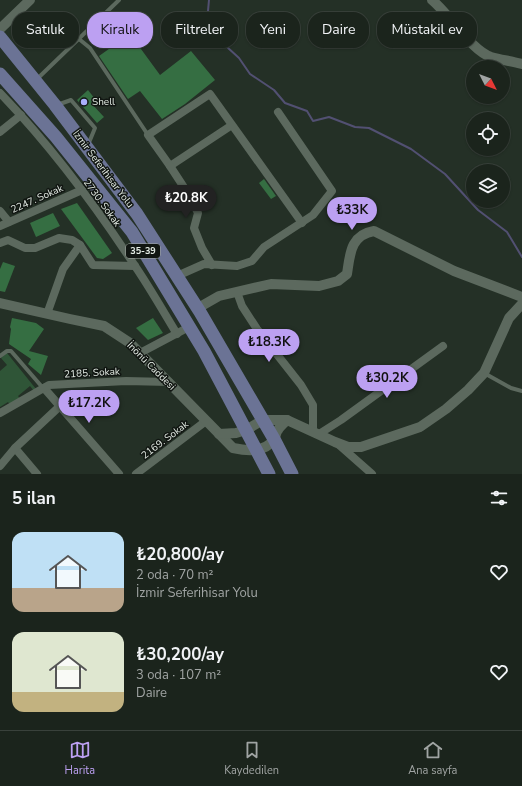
<!DOCTYPE html>
<html lang="tr">
<head>
<meta charset="utf-8">
<style>
	body { margin:0; font-family:"Nunito Sans",sans-serif; background:#283029; color:#f1f3f6; height:100vh; display:flex; flex-direction:column; font-size:15px; white-space:nowrap }
	* { box-sizing:border-box; margin:0 }
	p { font-size:13px; color:#a0a4a3 }
	.icon { flex:none; width:22px; height:22px; fill:none; stroke:currentColor; stroke-width:2; stroke-linecap:round; stroke-linejoin:round }
	.map { position:relative; height:474px; overflow:hidden }
	.panel { display:flex; flex-direction:column; background:#1b241c; flex:1 }
	.panel>* { flex:none }
	.hud { position:absolute; left:12px; top:12px; width:498px; height:36px; display:flex; gap:8px }
	.needle { width:26px; rotate:132deg }
	.tools { position:absolute; left:466px; top:60px; display:grid; gap:8px }
	.tools a { display:grid; place-items:center; width:44px; height:44px; border-radius:50%; background:#1b241c; box-shadow:0 1px 3px #0004,0 0 0 1px #39413b; font-size:20px }
	.price { position:absolute; translate:-50% -34px; padding:0 9px; border-radius:14px; background:#bca0f2; color:#111; font-size:13px; line-height:26px; filter:drop-shadow(0 1px 2px #0008) }
	.price::after { content:''; position:absolute; left:50%; top:24px; width:12px; height:9px; margin-left:-6px; background:inherit; clip-path:polygon(0 0,100% 0,50% 100%) }
	.price.current { background:#222; color:#fff }
	ul { padding:0; list-style:none }
	li { display:flex; align-items:center; gap:12px; height:100px; padding:0 12px }
	li span { display:grid; place-items:center; flex:none; width:112px; height:80px; border-radius:12px; color:#555 }
	li>.icon { margin-inline-start:auto }
	span .icon { width:48px; height:48px; fill:#fffc; stroke-width:1 }
	li b { font-size:17px }
	h2 { display:flex; justify-content:space-between; align-items:center; height:48px; padding:0 12px; font-size:17px }
	.pill { padding:0 14px; border-radius:16px; background:#1b241c; box-shadow:0 1px 3px #0004,0 0 0 1px #39413b; font-size:14px; line-height:36px }
	.pill.current { background:#bca0f2; color:#111 }
	.menu { display:flex; justify-content:space-around; align-items:center; height:56px; border-top:1px solid #39413b; background:#1b241c; font-size:11px; color:#a0a4a3 }
	.menu a { display:grid; justify-items:center; gap:2px }
	.menu .current { color:#bca0f2 }
	.map>svg:first-child { display:block }
</style>
</head>
<body>
<div class="map">
<svg width="522" height="474" viewBox="0 0 522 474">
	<rect width="100%" height="100%" fill="#243026"/>
	<path fill="#2f5537" d="M7,353L36,389L34,391L30,386L18,396L21,400L12,407L8,402L0,407V371L7,365L1,358Z"/>
	<g fill="none" stroke-linecap="round" stroke-linejoin="round">
		<path stroke="#525072" stroke-width="2" d="M209,0L208,11L227,47L239,58L250,74L274,90L285,103L307,111L313,121L329,117L355,127L369,128L411,149L445,174L478,210L507,232L522,257"/>
	</g>
	<g fill="#356e42">
		<path d="M130,34L160,75L191,51L215,80L185,104L162,119L140,91L128,99L99,56Z"/>
		<path d="M88,90L95,99L91,103L104,117L97,123L77,100Z"/>
		<path d="M264,179L276,196L271,199L259,183Z"/>
		<path d="M77,203L112,253L103,259L97,258L61,209Z"/>
		<path d="M53,213L60,226L36,237L30,223Z"/>
		<path d="M3,262L15,266L5,292L0,291V269Z"/>
		<path d="M12,318L36,323L44,329L29,351L48,356L41,375L28,364L31,359L9,344L11,329L10,327Z"/>
		<path d="M153,318L163,333L148,340L136,328Z"/>
	</g>
	<g fill="none" stroke-linecap="round" stroke-linejoin="round">
		<g stroke="#5c695e" stroke-width="4">
			<path d="M79,39L90,48L148,135"/>
			<path d="M36,80L119,0"/>
			<path d="M57,105L71,100L95,128L88,145"/>
			<path d="M0,356L7,351H11L43,388"/>
			<path d="M484,373L511,388L522,391"/>
		</g>
		<g stroke="#5c695e" stroke-width="8">
			<path d="M0,93C50,145 95,205 135,266C150,288 163,311 177,334"/>
			<path d="M232,125L170,166L148,135L210,94L302,223"/>
			<path d="M0,132L21,115"/>
			<path d="M170,166L187,192L198,213L194,228L202,248L212,265"/>
			<path d="M0,211L9,222"/>
			<path d="M0,226L82,190"/>
			<path d="M0,243L8,240L25,248H35L59,238L72,240L80,245L93,265L135,266"/>
			<path d="M177,276L204,264L237,266L252,261L264,247L313,215L332,191L278,112"/>
			<path d="M237,292L242,306L257,329L301,385L313,405V431"/>
			<path d="M47,314L63,269L80,245"/>
			<path d="M140,353L189,327"/>
			<path d="M44,388L119,474"/>
			<path d="M0,413L49,385L126,381L169,382"/>
			<path d="M319,434L341,420L443,346"/>
			<path d="M338,444L372,474"/>
			<path d="M15,448L37,474"/>
			<path d="M0,466L15,448L60,406"/>
			<path d="M136,474L206,421"/>
		</g>
		<g stroke="#5c695e" stroke-width="10">
			<path d="M432,0C450,15 471,50 491,57C501,60 512,61 522,64"/>
			<path d="M0,29L30,0"/>
			<path d="M0,303L70,319L104,326L130,343L233,448C247,451 265,453 274,439C276,436 276,432 278,430C280,426 284,423 287,420"/>
			<path d="M198,308L219,296L271,284L319,286L338,281L347,274C350,255 350,235 374,231L454,271L522,297"/>
			<path d="M219,434L236,433L246,430L263,420H287L335,442L348,447H361L420,427L446,409L468,390L484,373L509,318L522,304"/>
		</g>
		<g stroke="#6b7395" stroke-width="13">
			<path d="M0,37L55,105L137,214L200,312L274,439L292,474"/>
			<path d="M0,74L56,137L132,232L204,351L269,474"/>
		</g>
	</g>
	<circle fill="#a9b0fc" stroke="#111612" stroke-width="1.5" cx="84" cy="102" r="4"/>
	<g text-anchor="middle" dominant-baseline="central" stroke-width="3" stroke-linejoin="round" paint-order="stroke">
		<rect fill="#111612" stroke="#a5aca6" stroke-width="1" x="126" y="244" width="34" height="14" rx="3"/>
		<g font-size="9" font-weight="bold" fill="#e5ede6">
			<text x="143" y="251">35-39</text>
		</g>
		<g font-size="10" fill="#e5ede6" stroke="#111612" text-anchor="start">
			<text x="92" y="102">Shell</text>
		</g>
		<g font-size="10" fill="#e5ede6" stroke="#111612">
			<text transform="translate(103 169) rotate(53)">İzmir Seferihisar Yolu</text>
			<text transform="translate(37 199) rotate(-24)">2247. Sokak</text>
			<text transform="translate(102 203) rotate(54)">2730. Sokak</text>
			<text transform="translate(151 366) rotate(45)">İnönü Caddesi</text>
			<text transform="translate(92 373) rotate(-3)">2185. Sokak</text>
			<text transform="translate(165 440) rotate(-37)">2169. Sokak</text>
		</g>
	</g>
</svg>
<div class="tools">
<a><svg class="needle" viewBox="-14 -14 28 28"><path d="M0-13l5 13h-10z" fill="#e53935"/><path d="M0 13l5-13h-10z" fill="#a0a4a3"/></svg></a>
<a><svg class="icon" aria-label="locate" viewBox="0 0 24 24"><circle cx="12" cy="12" r="6"/><path d="M12 2v4M12 18v4M2 12h4M18 12h4"/></svg></a>
<a><svg class="icon" aria-label="layers" viewBox="0 0 24 24"><path d="M12 4l9 5-9 5-9-5zM3 14l9 5 9-5"/></svg></a>
</div>
<b class="price current" style="left:186px;top:219px">₺20.8K</b>
<b class="price" style="left:352px;top:231px">₺33K</b>
<b class="price" style="left:269px;top:363px">₺18.3K</b>
<b class="price" style="left:387px;top:399px">₺30.2K</b>
<b class="price" style="left:89px;top:424px">₺17.2K</b>
<div class="hud">
<a class="pill">Satılık</a>
<a class="pill current">Kiralık</a>
<a class="pill">Filtreler</a>
<a class="pill">Yeni</a>
<a class="pill">Daire</a>
<a class="pill">Müstakil ev</a>
</div>
</div>
<section class="panel">
<h2>5 ilan<svg class="icon" aria-label="filters" viewBox="0 0 24 24"><path d="M4 7h16M4 17h16"/><circle cx="9" cy="7" r="2"/><circle cx="15" cy="17" r="2"/></svg></h2>
<ul>
<li><span style="background:linear-gradient(#bfe0f5 70%,#b9a48a 0)"><svg class="icon" aria-label="home" viewBox="0 0 24 24"><path d="M3 11l9-7 9 7M6 9v11h12V9"/></svg></span><div><b>₺20,800/ay</b><p>2 oda · 70 m²</p><p>İzmir Seferihisar Yolu</p></div><svg class="icon" aria-label="heart" viewBox="0 0 24 24"><path d="M12 20l-8-8c-3-5 5-10 8-4 3-6 11-1 8 4z"/></svg></li>
<li><span style="background:linear-gradient(#dfe7d0 75%,#c2b280 0)"><svg class="icon" aria-label="home" viewBox="0 0 24 24"><path d="M3 11l9-7 9 7M6 9v11h12V9"/></svg></span><div><b>₺30,200/ay</b><p>3 oda · 107 m²</p><p>Daire</p></div><svg class="icon" aria-label="heart" viewBox="0 0 24 24"><path d="M12 20l-8-8c-3-5 5-10 8-4 3-6 11-1 8 4z"/></svg></li>
</ul>
</section>
<nav class="menu">
<a class="current"><svg class="icon" aria-label="map" viewBox="0 0 24 24"><path d="M3 6l6-2 6 2 6-2v14l-6 2-6-2-6 2zM9 4v14M15 6v14"/></svg>Harita</a>
<a><svg class="icon" aria-label="saved" viewBox="0 0 24 24"><path d="M7 4h10v16l-5-4-5 4z"/></svg>Kaydedilen</a>
<a><svg class="icon" aria-label="home" viewBox="0 0 24 24"><path d="M3 11l9-7 9 7M6 9v11h12V9"/></svg>Ana sayfa</a>
</nav>
</body>
</html>
